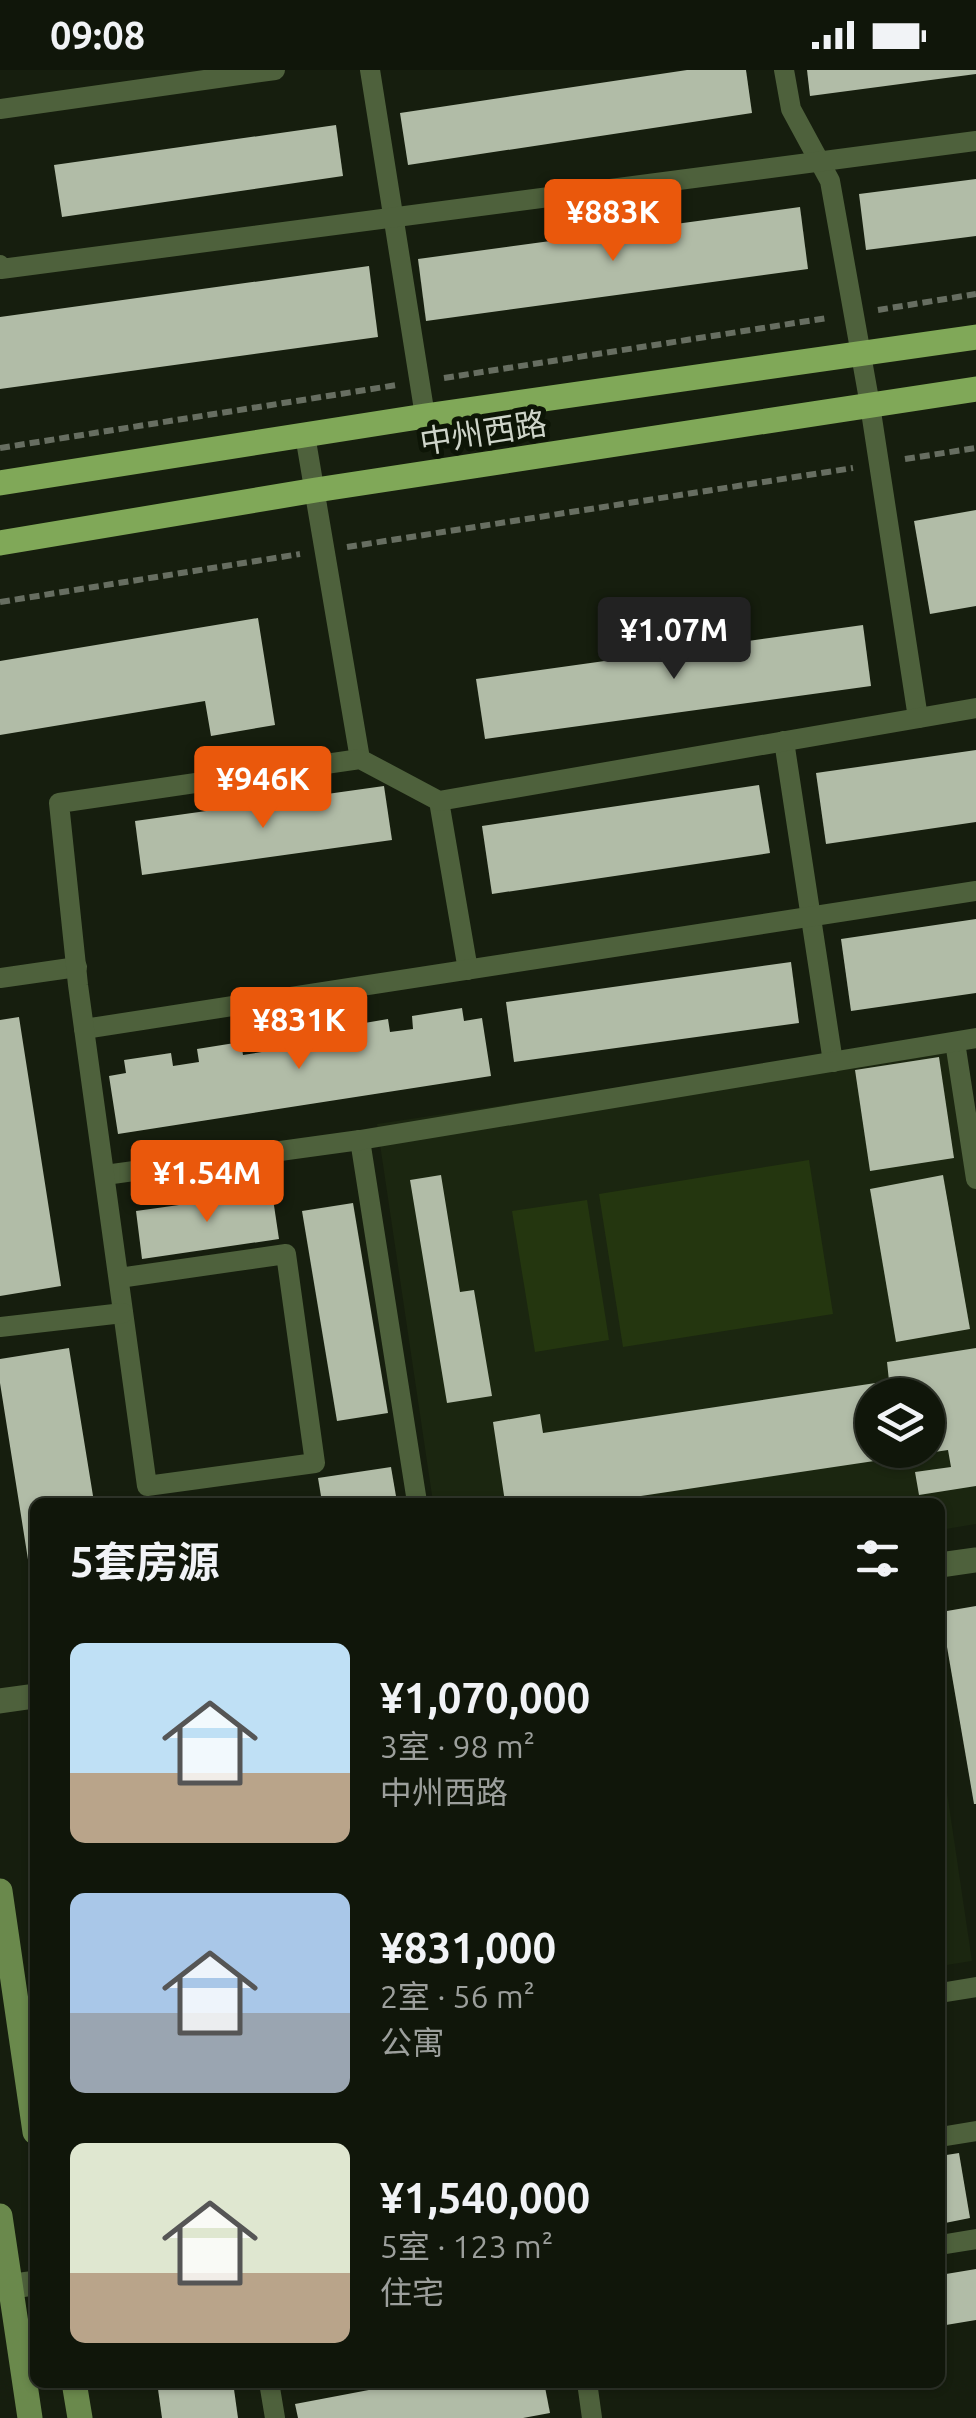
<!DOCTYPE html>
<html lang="zh">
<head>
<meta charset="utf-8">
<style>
	body { margin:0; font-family:Ubuntu,"Noto Sans SC",sans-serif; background:#191f13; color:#f1f3f6; height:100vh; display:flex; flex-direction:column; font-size:38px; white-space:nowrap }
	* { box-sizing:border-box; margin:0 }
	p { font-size:32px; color:#9c9f9c }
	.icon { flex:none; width:55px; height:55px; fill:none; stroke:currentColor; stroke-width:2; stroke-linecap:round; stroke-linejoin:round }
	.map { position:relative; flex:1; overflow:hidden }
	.panel { position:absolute; left:30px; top:1428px; width:915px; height:890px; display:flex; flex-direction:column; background:#10160a; border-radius:15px; box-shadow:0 2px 8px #0004,0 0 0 2px #30352b }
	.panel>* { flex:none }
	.buttons { position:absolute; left:855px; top:1308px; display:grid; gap:20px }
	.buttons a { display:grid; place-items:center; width:90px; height:90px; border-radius:50%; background:#10160a; box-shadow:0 2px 8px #0004,0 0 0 2px #30352b; font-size:50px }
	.price { position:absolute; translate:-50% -85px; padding:0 22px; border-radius:10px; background:#ea580c; color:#fff; font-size:32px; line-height:65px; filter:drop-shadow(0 2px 5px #0008) }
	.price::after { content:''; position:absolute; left:50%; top:60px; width:30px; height:22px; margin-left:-15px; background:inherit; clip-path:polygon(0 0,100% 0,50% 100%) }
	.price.on { background:#222; color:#fff }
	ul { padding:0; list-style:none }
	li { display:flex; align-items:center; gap:30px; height:250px; padding:0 40px }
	li span { display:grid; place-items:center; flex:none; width:280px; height:200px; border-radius:15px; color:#555 }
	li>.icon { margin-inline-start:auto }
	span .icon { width:120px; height:120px; fill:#fffc; stroke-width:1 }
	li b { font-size:42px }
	h2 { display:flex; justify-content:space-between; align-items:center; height:120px; padding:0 40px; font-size:42px }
	.status { display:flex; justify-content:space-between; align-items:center; height:70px; padding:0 50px; background:#10160a; direction:ltr }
	.status svg { height:28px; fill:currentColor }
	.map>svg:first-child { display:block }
</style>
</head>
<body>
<div class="status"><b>09:08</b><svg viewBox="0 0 49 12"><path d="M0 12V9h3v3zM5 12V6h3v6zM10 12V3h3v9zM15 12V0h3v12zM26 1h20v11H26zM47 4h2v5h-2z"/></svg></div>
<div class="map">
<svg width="976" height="2348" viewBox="0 0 976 2348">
	<rect width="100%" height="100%" fill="#161e0e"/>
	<g fill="#1b2610" fill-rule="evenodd">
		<path d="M962,966L976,1062V1454L940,1460V1432H433L377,1054ZM872,1325H928V1380H872Z"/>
		<path d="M940,1675L972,1891L940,1896Z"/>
	</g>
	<g fill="#24360f">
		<path d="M809,1090L833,1244L623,1277L599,1124Z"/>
		<path d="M587,1130L609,1270L535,1282L512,1141Z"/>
	</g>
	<g fill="#b1bca7" fill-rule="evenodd">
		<path d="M687,0H746L752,43L408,95L400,43Z"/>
		<path d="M807,0H976V4L810,26Z"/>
		<path d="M336,55L343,106L62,147L54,95Z"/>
		<path d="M976,109V166L866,180L859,124Z"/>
		<path d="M800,137L808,199L426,251L418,189Z"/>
		<path d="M369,196L378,267L0,319V247Z"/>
		<path d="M976,440V536L930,544L914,451Z"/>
		<path d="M258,548L275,655L211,666L205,631L0,665V591Z"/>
		<path d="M863,555L871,616L485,669L476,609Z"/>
		<path d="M976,680V752L826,774L816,703Z"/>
		<path d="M759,715L770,783L492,824L482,756Z"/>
		<path d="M384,716L392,770L142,805L135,751Z"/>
		<path d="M976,849V923L851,941L841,869Z"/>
		<path d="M791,892L799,953L514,992L506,932Z"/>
		<path d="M462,938L464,951L482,948L491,1006L118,1064L109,1006L126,1003L124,990L171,983L173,996L199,992L197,979L241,972L243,985L274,980L272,967L316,960L318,973L342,970L341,957L388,949L390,962L413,959L412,946Z"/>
		<path d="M19,947L61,1216L0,1226V950Z"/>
		<path d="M939,987L954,1088L870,1101L855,1000Z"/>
		<path d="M441,1105L460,1222L474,1220L492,1326L447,1333L410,1110Z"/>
		<path d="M943,1105L970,1259L896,1272L870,1119Z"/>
		<path d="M272,1122L279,1169L142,1189L136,1141Z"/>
		<path d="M353,1133L388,1343L337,1351L302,1141Z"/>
		<path d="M69,1278L94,1432H35L33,1521L0,1313V1289Z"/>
		<path d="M976,1278V1416L919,1425L915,1402L951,1397L948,1380L601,1432H505L493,1352L540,1344L543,1363L889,1311L887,1292ZM872,1325H928V1380H872Z"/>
		<path d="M391,1397L397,1432H322L318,1408Z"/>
		<path d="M976,1536V1734H974L941,1542Z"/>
		<path d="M959,2083L970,2148L940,2154V2086Z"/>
		<path d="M976,2199V2250L940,2256V2205Z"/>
		<path d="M157,2312H233L238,2348H162Z"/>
		<path d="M411,2312H544L550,2343L523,2348H298L295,2334Z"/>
	</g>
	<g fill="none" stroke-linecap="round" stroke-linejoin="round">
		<g stroke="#676e61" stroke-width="6" stroke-dasharray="10 5" stroke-linecap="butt">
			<path d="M878,240L976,224"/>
			<path d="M444,308L827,248"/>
			<path d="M0,378L397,315"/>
			<path d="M905,389L976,378"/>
			<path d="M347,477L853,398"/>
			<path d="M0,532L300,484"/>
		</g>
		<g stroke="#4e613c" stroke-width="20">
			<path d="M370,0L425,346"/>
			<path d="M784,0L791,39L830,111L870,335L918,648"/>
			<path d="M0,39L275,0"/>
			<path d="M0,195L1,199L976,71"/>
			<path d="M305,365L360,689"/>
			<path d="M784,671L833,992"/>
			<path d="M439,731L468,900"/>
			<path d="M0,908L77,897"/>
			<path d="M84,959L976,821"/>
			<path d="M955,972L976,1109"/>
			<path d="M360,1070L417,1432"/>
			<path d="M105,1105L360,1070L976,968"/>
			<path d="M119,1208L286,1184L315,1393L147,1416L78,915L59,733L360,689L439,731L976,638"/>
			<path d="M0,1257L123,1243"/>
			<path d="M940,1923L976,1917"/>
			<path d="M940,2067L976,2061"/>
			<path d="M940,2175L976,2169"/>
			<path d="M269,2312L275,2348"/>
			<path d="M587,2312L592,2348"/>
		</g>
		<g stroke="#4e613c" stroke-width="25">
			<path d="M940,1495L976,1490"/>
			<path d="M0,1631L35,1626"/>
			<path d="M0,2218L35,2213"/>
		</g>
		<g stroke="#6a894c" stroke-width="25">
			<path d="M0,1821L35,2062"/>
			<path d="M0,2146L30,2348"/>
			<path d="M74,2312L80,2348"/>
		</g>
		<g stroke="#80a858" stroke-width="25">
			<path d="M0,413L425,346L976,267"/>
			<path d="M0,473L316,420L976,319"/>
		</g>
	</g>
	<g text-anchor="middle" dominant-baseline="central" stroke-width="10" stroke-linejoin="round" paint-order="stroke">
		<g font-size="32" fill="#ced4c9" stroke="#0d1506">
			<text transform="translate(483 362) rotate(-9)">中州西路</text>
		</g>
	</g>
</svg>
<div class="buttons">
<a><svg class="icon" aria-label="layers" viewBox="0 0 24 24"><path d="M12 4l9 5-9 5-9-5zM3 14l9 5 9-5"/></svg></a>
</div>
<b class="price" style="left:613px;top:194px">¥883K</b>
<b class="price on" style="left:674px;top:612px">¥1.07M</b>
<b class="price" style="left:263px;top:761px">¥946K</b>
<b class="price" style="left:299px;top:1002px">¥831K</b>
<b class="price" style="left:207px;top:1155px">¥1.54M</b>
<section class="panel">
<h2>5套房源<svg class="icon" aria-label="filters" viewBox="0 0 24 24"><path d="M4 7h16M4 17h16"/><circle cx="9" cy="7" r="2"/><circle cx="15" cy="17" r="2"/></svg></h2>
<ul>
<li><span style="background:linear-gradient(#bfe0f5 65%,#b9a48a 0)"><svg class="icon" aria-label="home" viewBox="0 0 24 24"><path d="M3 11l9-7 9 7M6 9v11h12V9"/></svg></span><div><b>¥1,070,000</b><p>3室 · 98 m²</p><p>中州西路</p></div></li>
<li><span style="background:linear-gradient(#a9c7e8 60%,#9aa5b1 0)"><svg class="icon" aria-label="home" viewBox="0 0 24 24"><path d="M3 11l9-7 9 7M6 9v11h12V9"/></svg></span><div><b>¥831,000</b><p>2室 · 56 m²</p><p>公寓</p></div></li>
<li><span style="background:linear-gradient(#dfe7d0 65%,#b9a48a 0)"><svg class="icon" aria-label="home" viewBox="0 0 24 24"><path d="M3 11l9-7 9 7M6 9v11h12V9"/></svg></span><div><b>¥1,540,000</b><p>5室 · 123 m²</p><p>住宅</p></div></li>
</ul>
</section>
</div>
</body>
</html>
